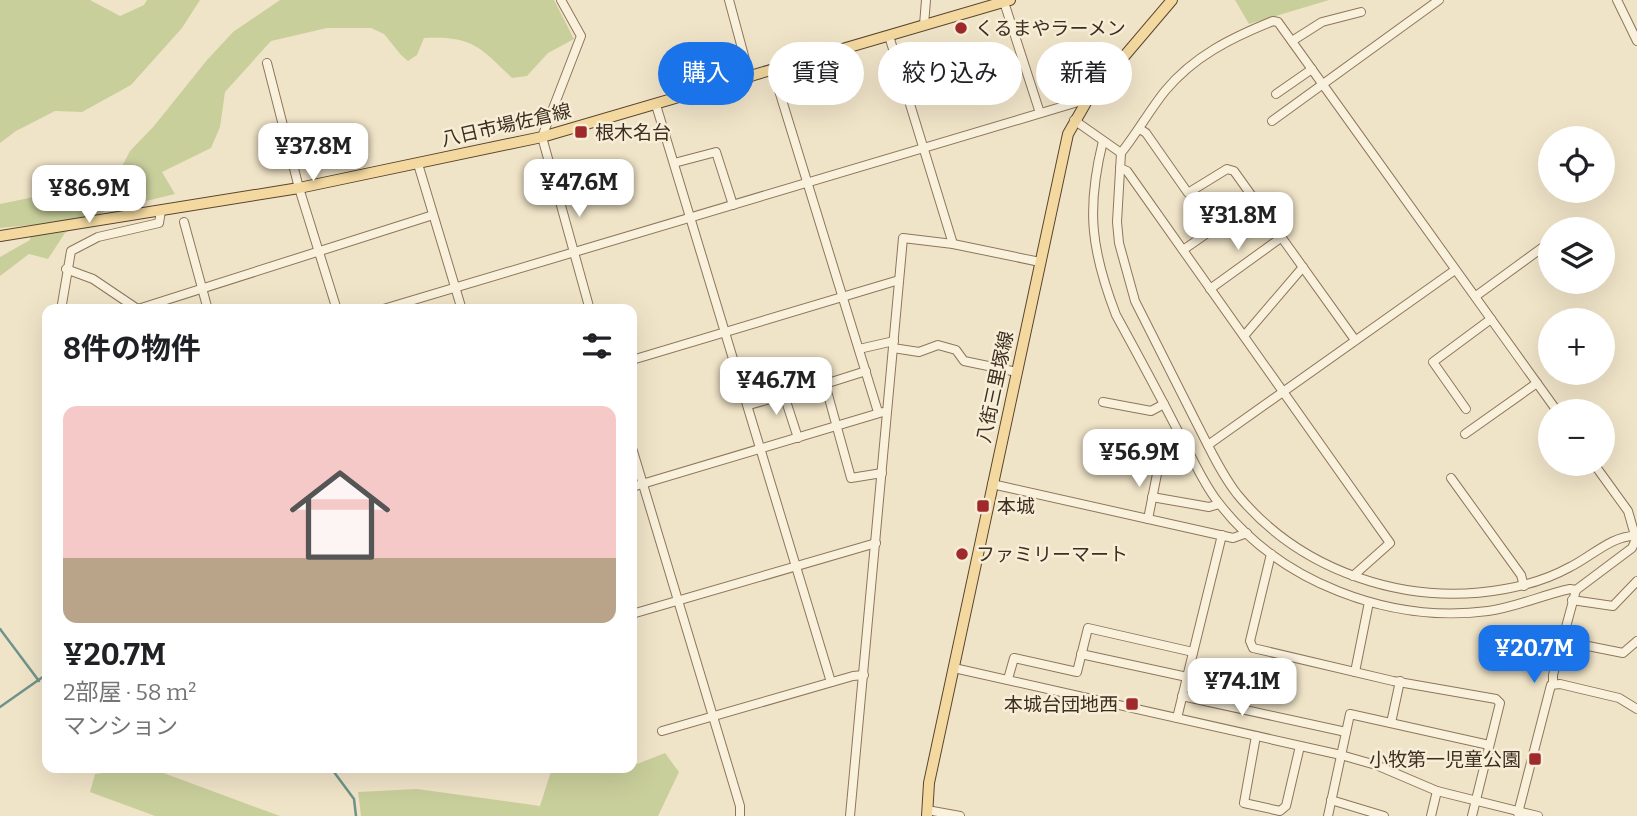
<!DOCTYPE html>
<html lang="ja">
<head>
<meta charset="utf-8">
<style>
	body { margin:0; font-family:Bitter,"Noto Sans JP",serif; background:#f2f2f2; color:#202124; height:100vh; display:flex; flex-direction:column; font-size:26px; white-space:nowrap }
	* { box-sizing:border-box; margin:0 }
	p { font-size:23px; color:#757577 }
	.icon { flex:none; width:38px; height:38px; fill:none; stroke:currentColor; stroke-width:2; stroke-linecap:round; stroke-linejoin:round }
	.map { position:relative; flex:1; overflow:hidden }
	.panel { position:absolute; left:42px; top:304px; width:595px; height:469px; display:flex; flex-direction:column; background:#fff; border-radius:14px; box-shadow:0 7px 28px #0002 }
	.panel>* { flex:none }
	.banner { position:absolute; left:658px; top:42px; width:665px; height:63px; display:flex; gap:14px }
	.buttons { position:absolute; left:1538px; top:126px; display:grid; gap:14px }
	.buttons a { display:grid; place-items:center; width:77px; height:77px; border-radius:50%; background:#fff; box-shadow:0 7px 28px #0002; font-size:35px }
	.price { position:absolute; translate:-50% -60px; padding:0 16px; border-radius:14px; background:#fff; color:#222; font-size:23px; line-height:46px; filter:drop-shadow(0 2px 4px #0008) }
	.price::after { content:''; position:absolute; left:50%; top:42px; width:21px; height:16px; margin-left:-10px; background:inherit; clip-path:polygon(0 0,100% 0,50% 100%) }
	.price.current { background:#1a73e8; color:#fff }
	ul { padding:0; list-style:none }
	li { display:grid; align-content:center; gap:14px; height:371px; padding:0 21px }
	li+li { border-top:2px solid #e0e0e0 }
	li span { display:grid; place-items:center; height:217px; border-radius:14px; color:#555 }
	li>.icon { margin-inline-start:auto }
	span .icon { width:126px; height:126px; fill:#fffc; stroke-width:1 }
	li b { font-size:30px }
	h2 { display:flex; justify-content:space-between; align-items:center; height:84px; padding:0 21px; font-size:30px }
	.pill { padding:0 24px; border-radius:32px; background:#fff; box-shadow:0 7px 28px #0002; font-size:24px; line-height:63px }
	.pill.current { background:#1a73e8; color:#fff }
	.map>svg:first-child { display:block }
</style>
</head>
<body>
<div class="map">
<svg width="1637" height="816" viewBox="0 0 1637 816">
	<rect width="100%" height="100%" fill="#f0e4c8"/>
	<g fill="#c9cf9b">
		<path d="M0,0H90L120,16L144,5L147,0H200L182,28L131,85L82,112L55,111L16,131L0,143Z"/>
		<path d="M280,0H554L574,39L548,53L527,76L512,78C479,46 472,36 424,38L417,55L408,61L401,55L384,34L371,28H327L271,41L225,92L220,127L211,148L162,172L175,194L105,211L65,233L48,259L29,254L0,276V257L30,240L31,225L0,228V204L78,188L118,174L130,151L154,126L207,60L233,32Z"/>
		<path d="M1235,0H1329L1249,24Z"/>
		<path d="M665,753L679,772L658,816H361L358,792L417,789L540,806L552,768H632V766Z"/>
		<path d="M126,770L158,771L280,816H155L90,792L95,774Z"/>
	</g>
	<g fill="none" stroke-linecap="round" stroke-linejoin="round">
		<g stroke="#6f938a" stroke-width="2.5">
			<path d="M0,629L39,681"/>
			<path d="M0,707L47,674"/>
			<path d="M331,768L354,799L356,816"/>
		</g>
		<defs>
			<g id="minor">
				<path d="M561,0L581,36L542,137L590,310"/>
				<path d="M729,0L750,78"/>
				<path d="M1617,0L1637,41"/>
				<path d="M1004,2L1040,113"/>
				<path d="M924,25L926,0"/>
				<path d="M889,36L953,244"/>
				<path d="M1292,41L1322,22L1361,12"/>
				<path d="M267,63L299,188L337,310"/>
				<path d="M773,71L878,412"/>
				<path d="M1276,94L1312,69"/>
				<path d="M656,105L831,682"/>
				<path d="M1074,120L1121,153L1117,222L1119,243L1135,301C1155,341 1175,380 1195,420C1208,445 1220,472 1237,494C1301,572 1407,607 1505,589C1528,585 1550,578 1570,567C1591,557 1612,535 1636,536"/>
				<path d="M1272,121L1439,0"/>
				<path d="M1140,129L1146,133L1188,193L1227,169L1234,171L1355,340"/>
				<path d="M1103,141C1086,209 1091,250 1116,315C1138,355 1160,396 1181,437C1193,459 1203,483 1218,502C1279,582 1389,624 1488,611C1517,607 1542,595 1570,589L1576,590"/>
				<path d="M1121,153C1137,133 1149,111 1165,91C1194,56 1231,38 1273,21L1278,22L1557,411"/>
				<path d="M674,163L716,152L733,205"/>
				<path d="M418,164L462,310"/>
				<path d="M1120,168L1127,171L1390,543L1353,576"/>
				<path d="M184,222L208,310"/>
				<path d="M1183,250L1255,200"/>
				<path d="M66,269L93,279L139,310"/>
				<path d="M1210,289L1282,237"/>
				<path d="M1476,296L1550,242"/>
				<path d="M138,309L433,215"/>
				<path d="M61,310L71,251L98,237L159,223L161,211"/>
				<path d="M380,310L1088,99"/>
				<path d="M1244,336L1303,267"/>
				<path d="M893,348L919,352L938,345L956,350L964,361L1017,372"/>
				<path d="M859,349L894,341"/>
				<path d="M632,360L899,280"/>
				<path d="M866,371L825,384L851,478L882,473"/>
				<path d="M1103,402L1151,411L1164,404"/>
				<path d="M749,405L784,395L798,438"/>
				<path d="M1466,409L1433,362L1491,319"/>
				<path d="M1465,434L1537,383"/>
				<path d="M1208,445L1455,270"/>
				<path d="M632,448L740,806V816"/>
				<path d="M1451,478L1521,575L1524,586"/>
				<path d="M992,484L1233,538L1247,533"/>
				<path d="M632,487L883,412"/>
				<path d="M1152,497L1209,507L1219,504"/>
				<path d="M1148,519L1159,464"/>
				<path d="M1271,554L1250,641L1253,648L1393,681L1496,699L1500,703L1472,816"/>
				<path d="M1572,600L1613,606L1637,581"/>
				<path d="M632,614L876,543"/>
				<path d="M1563,641L1623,653L1637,641"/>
				<path d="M1081,654L1187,677"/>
				<path d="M954,668L1341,755L1376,765L1437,791L1538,816"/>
				<path d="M1355,672L1369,602"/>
				<path d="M1008,679L1014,658L1077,672L1088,628L1193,652"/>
				<path d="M1553,684V675L1576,590L1632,548L1636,539L1628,511L1594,464"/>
				<path d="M1182,696L1346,732"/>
				<path d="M1177,718L1222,535"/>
				<path d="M1391,723L1400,681"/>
				<path d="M662,731L853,676L864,675"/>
				<path d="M1256,736L1244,803L1280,811L1286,806L1300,746"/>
				<path d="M1331,800L1384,816"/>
				<path d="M927,810L960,816"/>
				<path d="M1518,813L1551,685L1560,684L1619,698L1637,709"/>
				<path d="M850,816L903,238L953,244L1040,262"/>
				<path d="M1328,816L1350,714L1489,745"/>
				<path d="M1431,816L1437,791"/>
			</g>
			<g id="major">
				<path d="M0,236L299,188L542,137L1010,0"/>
				<path d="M927,816L929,783L1068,134L1088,99L1172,0"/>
			</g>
		</defs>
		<use href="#minor" stroke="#8d765c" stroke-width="10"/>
		<use href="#major" stroke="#5b4430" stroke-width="12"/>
		<use href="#minor" stroke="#faf1dc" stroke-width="8"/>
		<use href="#major" stroke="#f3d9a0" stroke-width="10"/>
	</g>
	<g fill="#9e2a2b" stroke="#f7eed8" stroke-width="2.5">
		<circle cx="961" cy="28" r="7"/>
		<rect x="574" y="125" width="14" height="14" rx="3.5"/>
		<rect x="976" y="499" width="14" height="14" rx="3.5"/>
		<circle cx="962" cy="554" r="7"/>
		<rect x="1125" y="697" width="14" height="14" rx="3.5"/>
		<rect x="1528" y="752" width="14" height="14" rx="3.5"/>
	</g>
	<g text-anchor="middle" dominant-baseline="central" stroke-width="5" stroke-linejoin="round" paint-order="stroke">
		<g font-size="19" fill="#3d2e20" stroke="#f7eed8" text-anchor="start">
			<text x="975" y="28">くるまやラーメン</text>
			<text x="595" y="132">根木名台</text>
			<text x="997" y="506">本城</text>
			<text x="976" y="554">ファミリーマート</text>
			<text x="1118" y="704" text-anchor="end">本城台団地西</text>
			<text x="1521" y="759" text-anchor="end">小牧第一児童公園</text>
		</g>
		<g font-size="19" fill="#3d2e20" stroke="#f7eed8">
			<text transform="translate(506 125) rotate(-13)">八日市場佐倉線</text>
			<text transform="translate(995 387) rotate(-78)">八街三里塚線</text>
		</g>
	</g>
</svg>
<div class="buttons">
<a><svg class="icon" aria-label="locate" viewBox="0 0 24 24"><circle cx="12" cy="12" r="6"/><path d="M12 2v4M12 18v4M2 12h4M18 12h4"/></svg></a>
<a><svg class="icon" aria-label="layers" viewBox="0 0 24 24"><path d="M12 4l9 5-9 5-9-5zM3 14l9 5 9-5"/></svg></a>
<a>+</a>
<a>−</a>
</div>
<b class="price" style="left:313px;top:183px">¥37.8M</b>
<b class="price" style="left:579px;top:219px">¥47.6M</b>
<b class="price" style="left:89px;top:225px">¥86.9M</b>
<b class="price" style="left:1238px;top:252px">¥31.8M</b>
<b class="price" style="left:776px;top:417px">¥46.7M</b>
<b class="price" style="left:1139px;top:489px">¥56.9M</b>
<b class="price current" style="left:1534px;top:685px">¥20.7M</b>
<b class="price" style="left:1242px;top:718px">¥74.1M</b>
<div class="banner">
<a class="pill current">購入</a>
<a class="pill">賃貸</a>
<a class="pill">絞り込み</a>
<a class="pill">新着</a>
</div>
<section class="panel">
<h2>8件の物件<svg class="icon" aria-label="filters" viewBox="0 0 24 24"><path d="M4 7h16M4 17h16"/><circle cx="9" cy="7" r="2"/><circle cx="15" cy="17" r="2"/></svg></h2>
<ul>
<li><span style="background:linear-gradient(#f6c9c9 70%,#b9a48a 0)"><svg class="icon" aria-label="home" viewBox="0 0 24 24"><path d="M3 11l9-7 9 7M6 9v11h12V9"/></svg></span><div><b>¥20.7M</b><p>2部屋 · 58 m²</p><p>マンション</p></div></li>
</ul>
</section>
</div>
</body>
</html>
